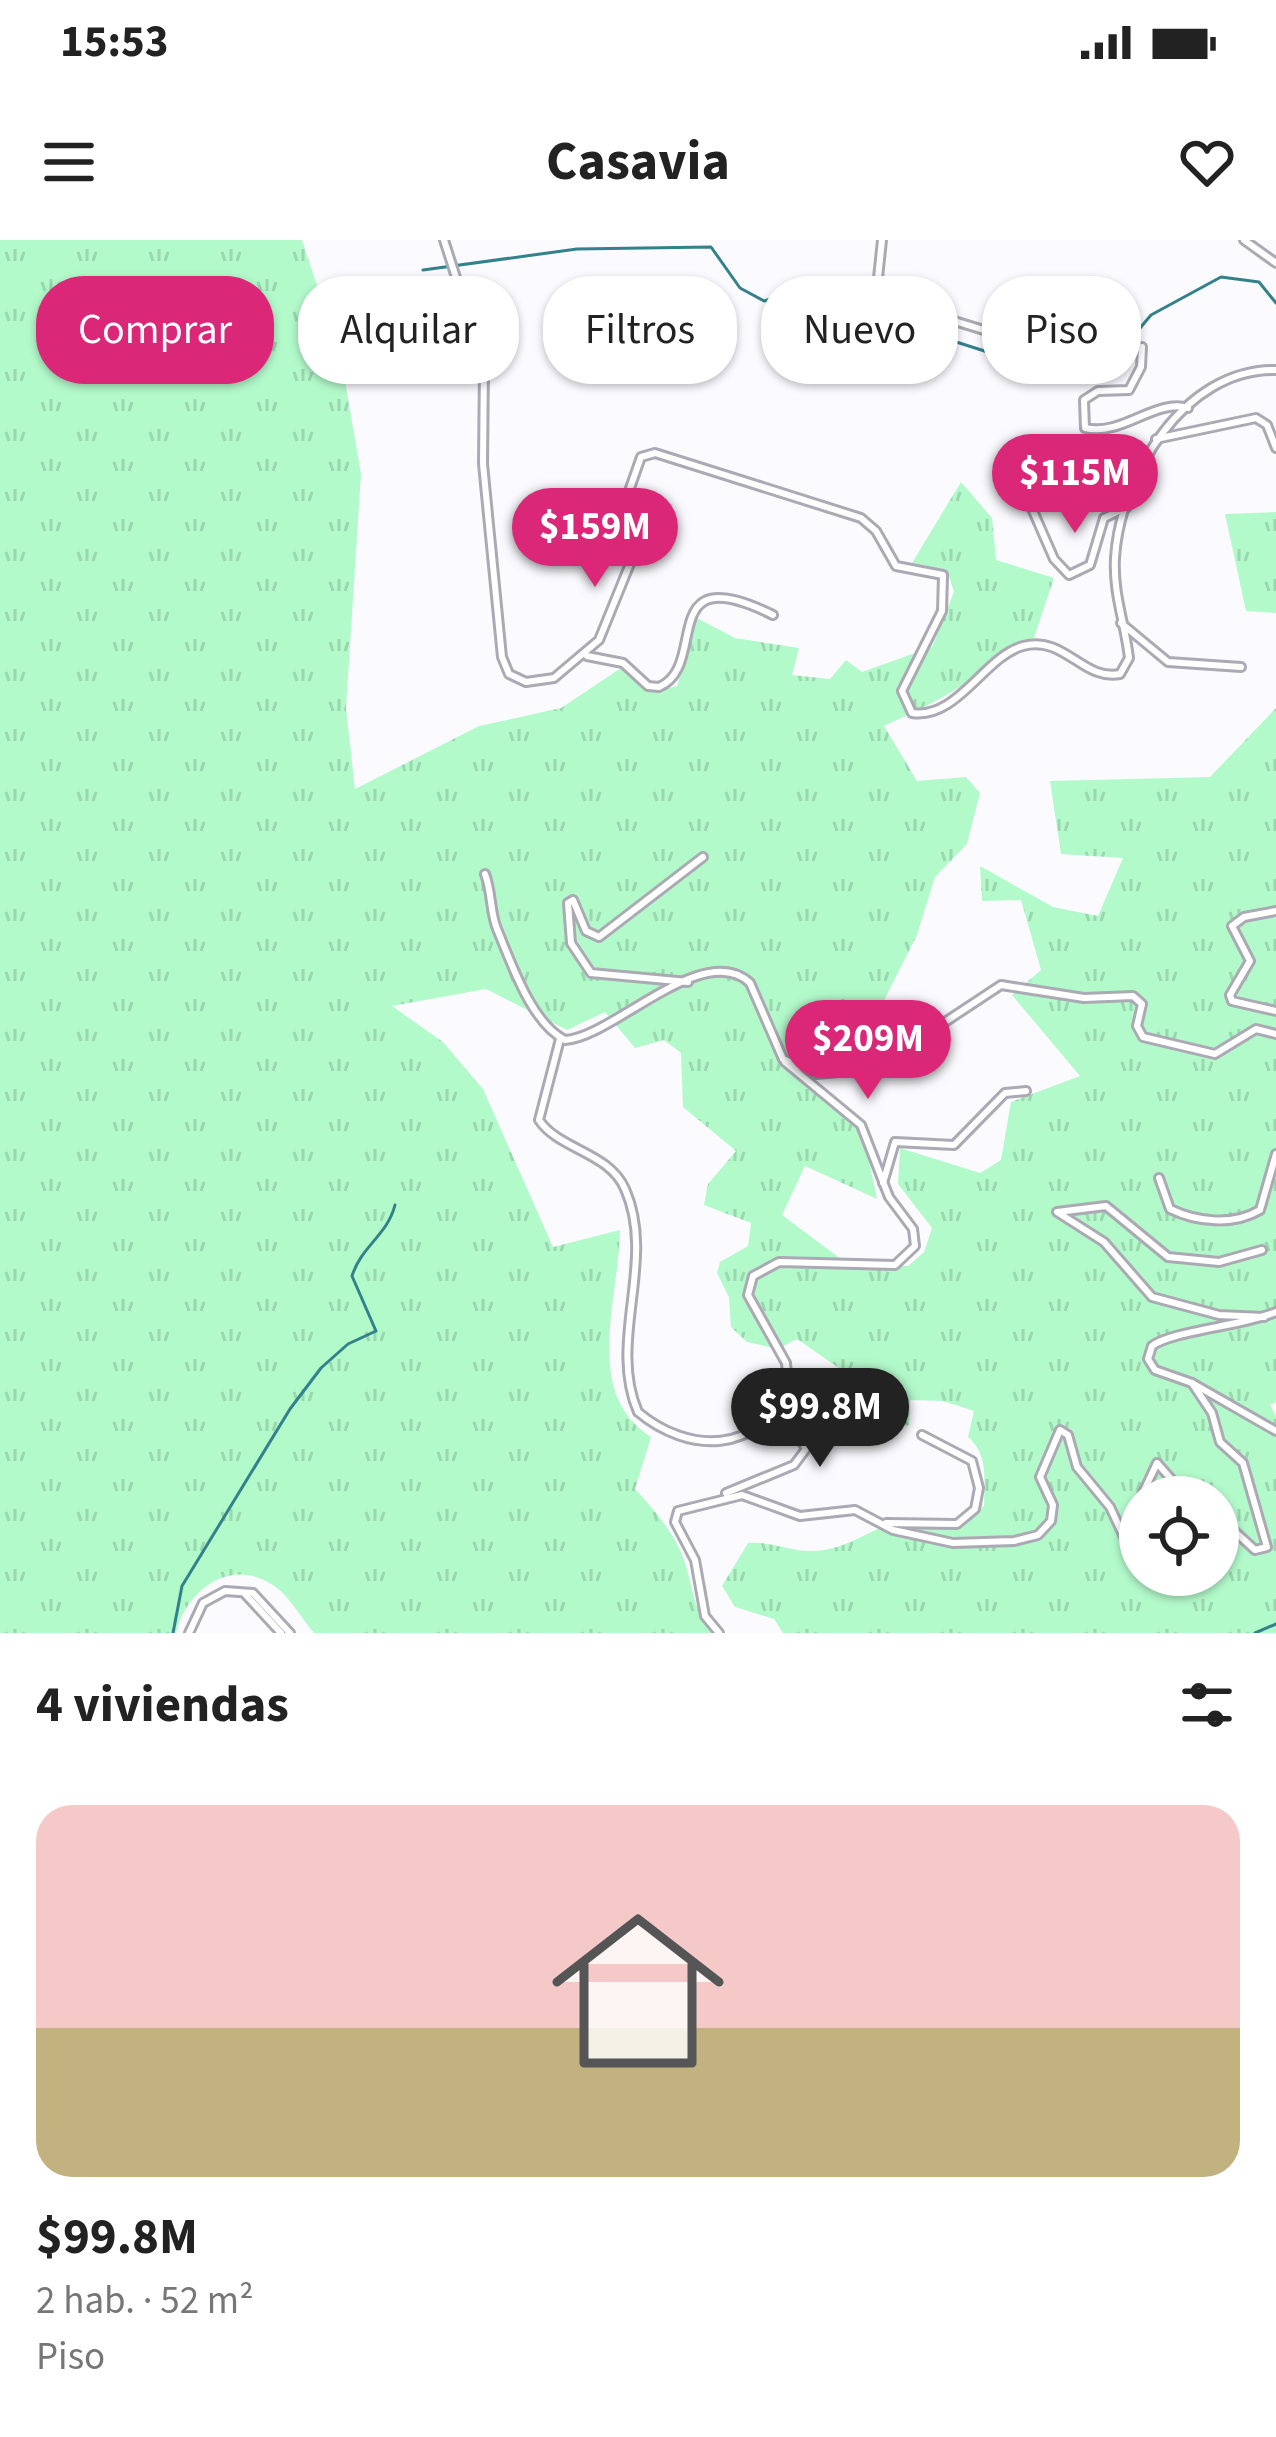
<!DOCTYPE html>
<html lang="es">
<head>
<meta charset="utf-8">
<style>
	body { margin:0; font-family:"Source Sans 3",sans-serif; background:#f6f6f6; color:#222; height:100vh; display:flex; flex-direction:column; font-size:45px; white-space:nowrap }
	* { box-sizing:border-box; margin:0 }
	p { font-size:39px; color:#767676 }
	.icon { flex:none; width:66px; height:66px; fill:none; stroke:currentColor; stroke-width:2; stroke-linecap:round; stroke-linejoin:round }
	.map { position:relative; height:1393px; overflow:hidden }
	.details { display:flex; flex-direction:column; background:#fff; flex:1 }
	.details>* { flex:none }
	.guide { position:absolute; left:36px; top:36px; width:1206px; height:108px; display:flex; gap:24px }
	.buttons { position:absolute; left:1119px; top:1236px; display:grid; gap:24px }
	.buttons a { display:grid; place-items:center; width:120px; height:120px; border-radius:50%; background:#fff; box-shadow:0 3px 9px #0004; font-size:60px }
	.price { position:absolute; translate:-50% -102px; padding:0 27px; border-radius:42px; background:#db2777; color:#fff; font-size:39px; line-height:78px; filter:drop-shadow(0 3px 6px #0008) }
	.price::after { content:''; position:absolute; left:50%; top:72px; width:36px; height:27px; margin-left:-18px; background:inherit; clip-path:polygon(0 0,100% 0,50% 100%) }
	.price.active { background:#222; color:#fff }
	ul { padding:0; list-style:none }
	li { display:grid; align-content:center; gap:24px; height:636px; padding:0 36px }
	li+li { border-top:3px solid #e0e0e0 }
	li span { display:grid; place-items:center; height:372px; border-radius:36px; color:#555 }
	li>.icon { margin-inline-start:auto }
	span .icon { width:216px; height:216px; fill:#fffc; stroke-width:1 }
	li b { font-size:51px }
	h2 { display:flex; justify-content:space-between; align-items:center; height:144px; padding:0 36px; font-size:51px }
	.pill { padding:0 42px; border-radius:48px; background:#fff; box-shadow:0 3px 9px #0004; font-size:42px; line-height:108px }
	.pill.active { background:#db2777; color:#fff }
	.status { display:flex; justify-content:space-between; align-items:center; height:84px; padding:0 60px; background:#fff; direction:ltr }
	.status svg { height:33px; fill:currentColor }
	header { display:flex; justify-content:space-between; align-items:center; height:156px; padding:0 36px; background:#fff; font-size:54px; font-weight:700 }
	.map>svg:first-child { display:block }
</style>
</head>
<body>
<div class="status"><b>15:53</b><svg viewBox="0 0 49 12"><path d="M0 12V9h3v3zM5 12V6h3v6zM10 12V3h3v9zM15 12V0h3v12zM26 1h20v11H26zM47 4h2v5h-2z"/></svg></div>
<header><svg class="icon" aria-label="menu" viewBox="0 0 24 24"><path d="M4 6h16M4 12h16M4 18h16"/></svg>Casavia<svg class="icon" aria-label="heart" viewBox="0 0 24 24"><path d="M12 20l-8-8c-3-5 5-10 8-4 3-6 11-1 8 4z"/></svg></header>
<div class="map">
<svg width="1276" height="1393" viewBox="0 0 1276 1393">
	<defs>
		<pattern id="grass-tufts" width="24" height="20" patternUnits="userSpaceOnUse" patternTransform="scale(3)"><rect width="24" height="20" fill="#b3facb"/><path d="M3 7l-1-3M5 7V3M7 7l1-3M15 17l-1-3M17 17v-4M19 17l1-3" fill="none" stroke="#9ad6ae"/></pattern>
	</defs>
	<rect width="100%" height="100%" fill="#fbfafe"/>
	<g fill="url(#grass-tufts)" fill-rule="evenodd">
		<path d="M0,0H302L341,118L361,234L346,468L355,549L479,486L561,468L624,426L651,452L677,446L697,378L735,398L799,408L792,435L830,439L846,420L862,432L932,407L954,352L947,330L912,323L961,242L992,278L996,320L1054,338L1034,398C1007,406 999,417 978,434C949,456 917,471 884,486L917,541L966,537L980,553L967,604L935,637L917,695L875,778L872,818L791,833L863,893L877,959L805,926L782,975L845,1022L908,1026L924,1012L932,988L898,944L900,908L980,933L1001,920L1011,862L1080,836L1012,755L1041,730L1021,660L982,661L980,626L1053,667L1098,676L1123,618L1061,614L1050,541L1210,537L1276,468V1162L1270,1165L1276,1176V1393H783L774,1379L735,1367L722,1346L748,1303C772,1301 791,1312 814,1311C847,1310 869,1289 893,1284C925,1277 959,1292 984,1266C984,1240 989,1215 968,1197L974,1171L943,1161L910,1160L909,1185L882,1191L847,1168L846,1133L797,1099L778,1109L747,1102L731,1087L729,1057L717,1033L720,1022L748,1006L751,983L704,965L708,944L736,911L683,867L681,813L664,800L635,808L605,772L567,790L486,749L392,766L443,802L483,849L553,1007L620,990C619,1061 582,1153 651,1197L635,1249C653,1268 670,1288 681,1312C693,1340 691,1368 712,1393H314C302,1379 291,1359 277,1348C234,1315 187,1348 176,1393H0ZM1140,1257H1218V1335H1140Z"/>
		<path d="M1276,272V373L1246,371L1225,274Z"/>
	</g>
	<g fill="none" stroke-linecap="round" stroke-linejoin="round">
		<g stroke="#33818b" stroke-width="3">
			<path d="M423,30L577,9L711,7L740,48L764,61L797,51L853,78L900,84L997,115L1044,116L1087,113L1130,100L1151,75L1221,37L1259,42L1276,63"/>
			<path d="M173,1393L182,1346L290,1169L321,1128L348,1104L376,1091L352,1036C362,1005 387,996 395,965"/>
			<path d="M1255,1393L1276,1384"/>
		</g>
		<defs>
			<g id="minor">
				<path d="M444,0L484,125L483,224L502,417L509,434L526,442L554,438L599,400L638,304L629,251L641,217L655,213L861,278L876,291L896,326L943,335L942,371L902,451L912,473C957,480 985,416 1023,406C1065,395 1082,441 1120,434L1129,418C1125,383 1113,354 1115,318C1120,236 1184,128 1276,130"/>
				<path d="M882,0L876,57L885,107"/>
				<path d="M1244,0L1276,23"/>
				<path d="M876,57L987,91L1013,87"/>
				<path d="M1142,107L1141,127L1129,150L1098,151L1084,160L1085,188C1121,197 1156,158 1188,168"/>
				<path d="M1156,199L1256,178L1267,185L1276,208"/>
				<path d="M1030,264L1054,319L1069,335L1090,325L1104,278L1127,267"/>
				<path d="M1121,383L1168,422L1241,427"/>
				<path d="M587,416L623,423L648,446L659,447C710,426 654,316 773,375"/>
				<path d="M485,634C492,652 490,672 497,689C511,722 531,783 565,800C612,798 703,699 750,743L783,819L816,834L874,829L1001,745L1084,758L1133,756L1142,764L1137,786L1143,797L1215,814L1256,789L1276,794"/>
				<path d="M1276,671L1244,677L1232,686L1250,721L1230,755L1232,761L1276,771"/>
				<path d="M688,742L591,733L571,703L568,663L573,660L586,691L599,697L703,617"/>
				<path d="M560,799L539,880C559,910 609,912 625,949C657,1021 607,1101 638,1172C688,1214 759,1215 787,1147"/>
				<path d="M1159,938L1170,969C1197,982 1233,986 1260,970L1276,914"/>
				<path d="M883,943L895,902L954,905L1005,853L1026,851"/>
				<path d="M1262,1010L1219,1022L1168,1017L1106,966L1057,972L1104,1002L1152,1057L1219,1075L1264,1077"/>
				<path d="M1276,1072C1243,1086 1171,1091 1152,1106L1148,1119L1155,1130L1192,1143L1276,1191"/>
				<path d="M1192,1143L1212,1173L1220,1202L1243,1223L1267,1307L1255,1310L1218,1276"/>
				<path d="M726,1253L794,1225L806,1209L792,1184L786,1123L748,1055L753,1036L779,1022L895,1025L915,1006L913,989L889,957L861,885L785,822"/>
				<path d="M1141,1257L1157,1223L1187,1257"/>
				<path d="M886,1283L957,1284L975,1269L979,1248L972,1221L922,1195"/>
				<path d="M245,1354L281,1393"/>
				<path d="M189,1393L203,1363L225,1351L253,1353L290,1393"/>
				<path d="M719,1393L705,1376L695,1320L675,1282L678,1271L742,1255L800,1276L855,1270L893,1290L953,1303L1014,1301L1038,1295L1051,1281L1053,1265L1040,1237L1060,1190L1068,1195L1077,1227L1110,1267L1125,1299L1134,1295L1140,1260"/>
			</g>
		</defs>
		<use href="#minor" stroke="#aba9b4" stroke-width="12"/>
		<use href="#minor" stroke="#fff" stroke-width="6"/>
	</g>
</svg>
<div class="buttons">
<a><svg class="icon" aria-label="locate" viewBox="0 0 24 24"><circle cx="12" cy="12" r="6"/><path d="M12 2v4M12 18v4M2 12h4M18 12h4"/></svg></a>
</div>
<b class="price" style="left:1075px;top:296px">$115M</b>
<b class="price" style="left:595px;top:350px">$159M</b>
<b class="price" style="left:868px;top:862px">$209M</b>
<b class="price active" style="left:820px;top:1230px">$99.8M</b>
<div class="guide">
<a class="pill active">Comprar</a>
<a class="pill">Alquilar</a>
<a class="pill">Filtros</a>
<a class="pill">Nuevo</a>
<a class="pill">Piso</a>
</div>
</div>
<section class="details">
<h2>4 viviendas<svg class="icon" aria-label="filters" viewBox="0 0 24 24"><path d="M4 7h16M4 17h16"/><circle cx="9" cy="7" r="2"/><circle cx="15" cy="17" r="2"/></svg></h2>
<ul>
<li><span style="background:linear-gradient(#f6c9c9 60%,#c2b280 0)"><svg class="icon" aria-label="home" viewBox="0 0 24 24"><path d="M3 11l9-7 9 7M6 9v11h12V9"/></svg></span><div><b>$99.8M</b><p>2 hab. · 52 m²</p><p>Piso</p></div></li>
</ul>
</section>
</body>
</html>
